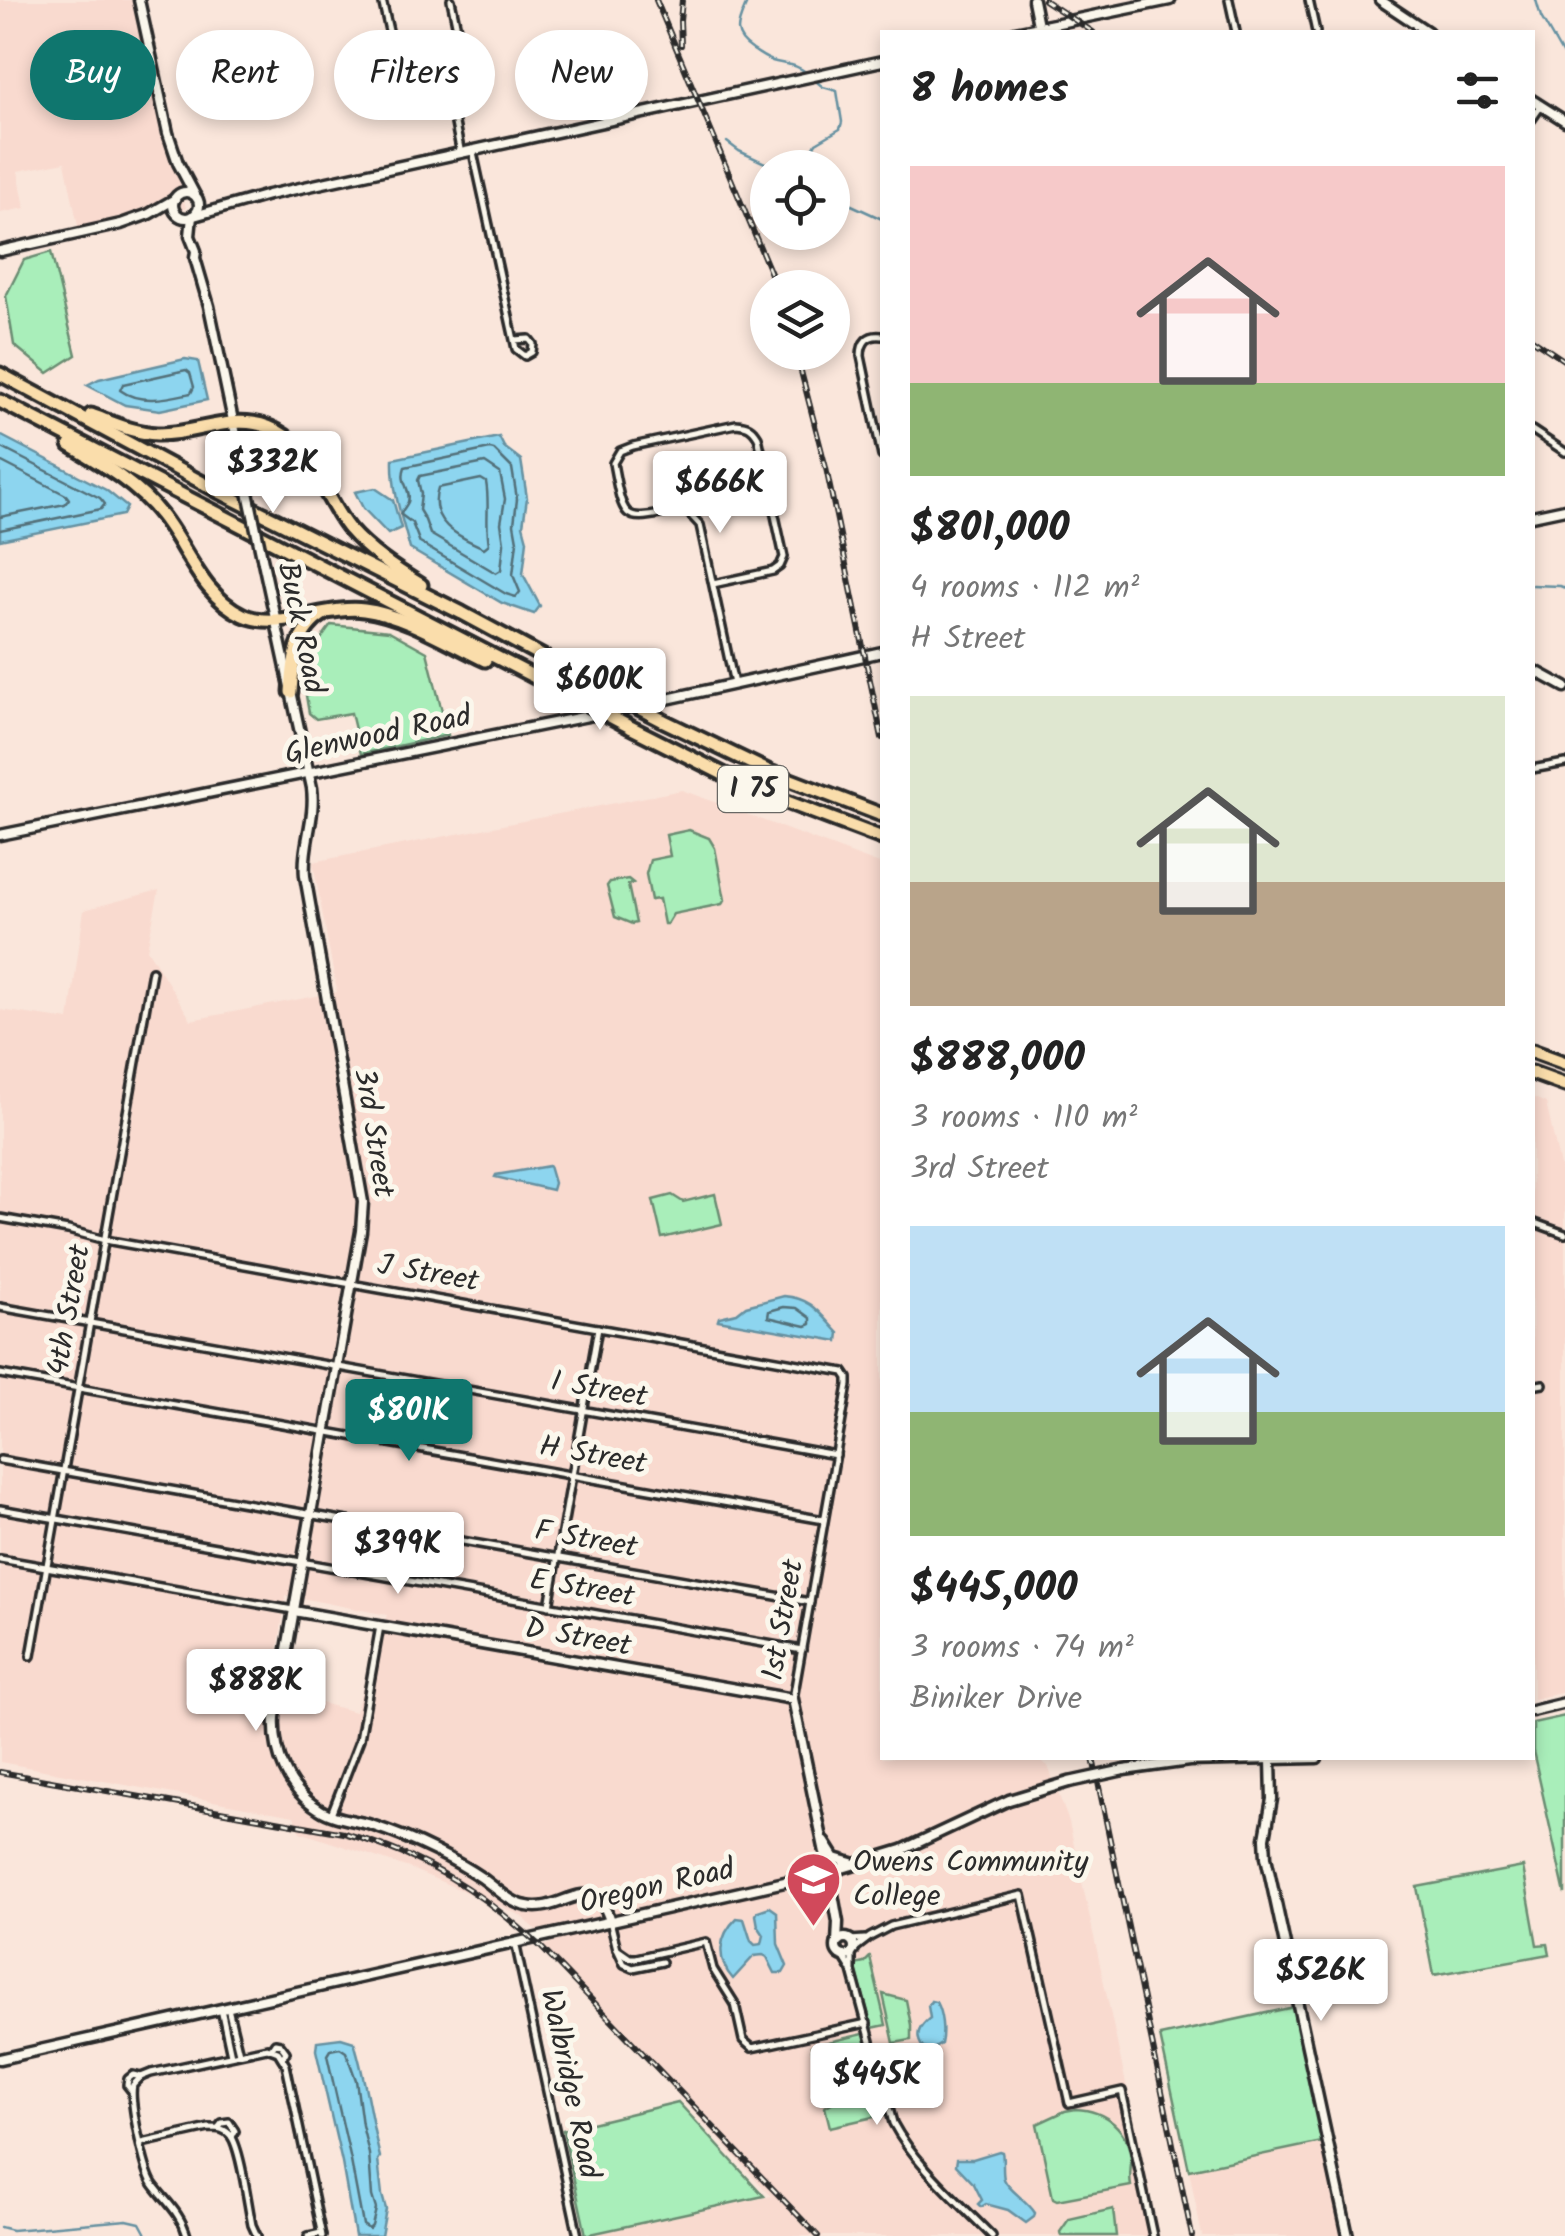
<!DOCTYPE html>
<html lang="en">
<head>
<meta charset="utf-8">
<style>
	body { margin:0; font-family:Kalam,sans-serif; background:#f6f6f6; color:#222; height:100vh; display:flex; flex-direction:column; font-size:38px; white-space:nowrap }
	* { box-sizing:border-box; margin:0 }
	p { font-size:32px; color:#767676 }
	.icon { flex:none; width:55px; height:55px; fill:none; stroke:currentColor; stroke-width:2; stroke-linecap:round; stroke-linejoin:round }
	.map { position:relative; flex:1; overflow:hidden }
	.drawer { position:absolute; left:880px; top:30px; width:655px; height:1730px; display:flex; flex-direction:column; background:#fff; border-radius:0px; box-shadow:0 5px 15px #0003 }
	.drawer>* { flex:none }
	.banner { position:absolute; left:30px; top:30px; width:700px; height:90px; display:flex; gap:20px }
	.fabs { position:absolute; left:750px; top:150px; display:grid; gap:20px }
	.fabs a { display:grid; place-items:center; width:100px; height:100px; border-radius:50%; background:#fff; box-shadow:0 5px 15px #0003; font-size:50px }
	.price { position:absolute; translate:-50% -85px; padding:0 22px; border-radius:10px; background:#fff; color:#222; font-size:32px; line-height:65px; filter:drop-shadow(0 2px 5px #0008) }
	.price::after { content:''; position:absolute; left:50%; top:60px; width:30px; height:22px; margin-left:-15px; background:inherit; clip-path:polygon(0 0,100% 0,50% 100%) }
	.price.on { background:#0f766e; color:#fff }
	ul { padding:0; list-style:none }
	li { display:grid; align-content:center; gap:20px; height:530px; padding:0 30px }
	li span { display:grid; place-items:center; height:310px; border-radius:0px; color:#555 }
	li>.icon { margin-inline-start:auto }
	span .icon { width:180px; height:180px; fill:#fffc; stroke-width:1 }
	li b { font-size:42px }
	h2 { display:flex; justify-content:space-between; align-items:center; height:120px; padding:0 30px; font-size:42px }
	.tag { padding:0 35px; border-radius:45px; background:#fff; box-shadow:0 5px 15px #0003; font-size:35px; line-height:90px }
	.tag.on { background:#0f766e; color:#fff }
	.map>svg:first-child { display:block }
</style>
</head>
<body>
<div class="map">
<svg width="1565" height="2236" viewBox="0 0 1565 2236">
	<rect width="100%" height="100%" fill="#fae6db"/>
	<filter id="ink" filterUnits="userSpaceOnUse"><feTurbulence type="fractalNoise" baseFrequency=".01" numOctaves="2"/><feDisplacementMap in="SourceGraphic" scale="20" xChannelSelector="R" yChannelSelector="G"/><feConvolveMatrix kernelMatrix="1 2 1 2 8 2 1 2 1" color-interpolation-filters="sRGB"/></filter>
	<g filter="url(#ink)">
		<g fill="#f9dacf" fill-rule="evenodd">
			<path d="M0,0H145L186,209L79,231L65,162L18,171L25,208L0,213Z"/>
			<path d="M682,790L882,865V1758H1037L1048,1766L1069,1822L1159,2236H585L771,2196L544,1946L551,1943L520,1915L409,1868L300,1832L294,1816L0,1762V1010L69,1020L84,910L159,890L147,949L191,1020L337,992L313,862ZM286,1595L387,1615L355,1712L272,1690Z"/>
			<path d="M1532,1097L1546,1103L1565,1188V1692L1533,1699Z"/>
			<path d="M1322,2142L1343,2236H1202L1189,2170Z"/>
		</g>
		<g fill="#a9eeba" stroke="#6a8c72" stroke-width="2.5">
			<path d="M51,252L76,355L48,373L14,345L6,296L24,260Z"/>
			<path d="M331,625L389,631L427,652L448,735L361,754L351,713L316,719L309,713C300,663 302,666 331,625Z"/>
			<path d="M689,830L709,838L715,848L725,900L722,904L673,914L667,924H664L659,899L651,900L646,874L650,860L670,856L666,835Z"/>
			<path d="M628,879L633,883L628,885L636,923L632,924L615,917L607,886L610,882Z"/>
			<path d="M715,1194L722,1224L662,1238L653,1200L672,1195L683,1202Z"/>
			<path d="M1565,1716V1894L1533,1751V1723Z"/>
			<path d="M1523,1867L1537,1945L1548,1944L1550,1954L1434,1975L1417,1887Z"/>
			<path d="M870,1957L886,2025L872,2028L855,1965L864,1963Z"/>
			<path d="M883,1994L906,2000L911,2025V2040L894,2043Z"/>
			<path d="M1294,2007L1322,2142L1189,2170L1160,2036Z"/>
			<path d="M868,2033L879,2080L853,2085L816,2068L811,2046Z"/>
			<path d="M879,2085L887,2114L830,2127L825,2107L854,2089Z"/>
			<path d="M678,2102L764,2196L586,2235L563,2130Z"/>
			<path d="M1076,2109C1105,2110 1130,2130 1131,2161C1131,2170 1129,2176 1131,2186L1057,2200L1053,2198L1037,2124L1065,2111Z"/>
			<path d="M1113,2209L1116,2236H1061L1060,2232L1069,2219Z"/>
		</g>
		<g fill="#8dd5ef" stroke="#6691a1" stroke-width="2.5">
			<path d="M185,359L198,361L207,400L160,410L125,405L87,385L99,379Z"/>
			<path d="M0,435L106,490L127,507L123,515L0,540Z"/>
			<path d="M499,437L504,447L521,460L527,498L523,525L527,540L523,574L540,606L534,614L502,603L410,549C402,519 392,490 393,459Z"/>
			<path d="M375,488L393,500L401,528L388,534L363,508L355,492Z"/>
			<path d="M549,1166L554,1183L552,1190L495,1177L496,1175Z"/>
			<path d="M784,1296C812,1298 820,1313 839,1333L838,1341L718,1320L719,1317L737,1313L746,1306Z"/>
			<path d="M770,1907L777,1912L778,1944L787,1966L783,1973H775L767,1957L763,1955L754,1956L733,1979C716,1960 718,1936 737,1918L744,1919L751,1941L755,1945L762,1944L764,1935L758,1926L756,1915L758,1911Z"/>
			<path d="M931,2001L936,2002C942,2013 944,2031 941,2044L931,2050L923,2048C914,2035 919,2027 930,2018L928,2006Z"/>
			<path d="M341,2038L354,2042C366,2080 370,2118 380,2157L378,2160L382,2195L386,2209L381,2236H355L342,2163L316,2050L317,2041Z"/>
			<path d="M999,2151L1002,2152C1004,2160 1002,2171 1004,2179C1008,2190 1028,2201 1035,2213L1034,2217L1026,2223L1008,2210L986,2204L981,2207L978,2204L982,2200L974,2184L956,2165L957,2159H973Z"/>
		</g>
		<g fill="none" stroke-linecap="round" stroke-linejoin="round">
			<g stroke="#526f79" stroke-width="2.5">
				<path d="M186,370L190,373L194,387L191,393C168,398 140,405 120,390L123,384Z"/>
				<path d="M0,447L100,498L105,504L101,509L0,530"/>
				<path d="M490,449L494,450L512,468L517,499L514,524L517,541L513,575L520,592L516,597L506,594L420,543L412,523L400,514C403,510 406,506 408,502C412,488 399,484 405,467Z"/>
				<path d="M0,461L66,495L69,499L65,504L0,517"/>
				<path d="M485,463L500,473L505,499L501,523L504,543L501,570L496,573L430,534L425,520L419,510L421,494L418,480L420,476Z"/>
				<path d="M481,479L486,482C490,503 485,523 489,544L484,548C458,536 427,522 438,488Z"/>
				<path d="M784,1307L797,1308L811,1318V1324L806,1326L768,1317L769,1311Z"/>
				<path d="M340,2048L346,2052L356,2080L362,2125L369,2154L372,2196L376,2209L372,2226L369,2229L363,2225L351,2161L327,2055L330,2050Z"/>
			</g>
			<g stroke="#6691a1" stroke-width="2.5">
				<path d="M748,0C739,23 729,34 753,50C761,55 767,60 776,62C789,65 796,64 807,73"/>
				<path d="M1536,0L1541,17L1565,59"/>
				<path d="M727,142L739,151L776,168"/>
				<path d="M803,168L816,143L840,129L842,122L837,91L823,87L812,78"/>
				<path d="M832,196L882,219"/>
				<path d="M1532,585L1560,586L1565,588"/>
				<path d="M0,2227L12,2230L127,2220L140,2223L147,2236"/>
			</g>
			<defs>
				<g id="street">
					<path d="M382,0L395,57L403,60L441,53"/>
					<path d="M451,0L459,38L454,49L441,53L461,154"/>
					<path d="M1229,0L1236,32"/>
					<path d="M1309,0L1316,32"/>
					<path d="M1532,119L1541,106"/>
					<path d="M473,152L516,349L525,356L532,352L533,344L529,339L514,340"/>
					<path d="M882,336C868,334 861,342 861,356L882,456"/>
					<path d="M1532,430L1565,452"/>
					<path d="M713,584L773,571L780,566L784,557L758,437C752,427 748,425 736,424L633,446L620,451L613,463C625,529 624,519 686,510L700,525L734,684"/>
					<path d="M1532,769L1565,763"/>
					<path d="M0,1218L68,1230L105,1240L844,1372L848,1378V1385L793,1699"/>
					<path d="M1532,1222L1565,1234"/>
					<path d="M0,1307L836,1455"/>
					<path d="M0,1374L824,1520"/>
					<path d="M1532,1386L1543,1384"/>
					<path d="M0,1460L810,1602"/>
					<path d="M0,1509L802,1650"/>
					<path d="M0,1559L293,1610"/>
					<path d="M549,1606L598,1328"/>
					<path d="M31,1656L152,971"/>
					<path d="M331,1814L360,1739L380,1626"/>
					<path d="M610,1921L617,1949L624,1964L633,1968L662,1962"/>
					<path d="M850,1940L865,1939"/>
					<path d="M515,1942L578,2236"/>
					<path d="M617,1949L630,1958H636L706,1942L713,1969L735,2004L743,2040L752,2048L867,2023"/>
					<path d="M853,1950L870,1937L891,1926L1022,1895L1069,2103L1122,2091L1153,2236"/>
					<path d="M852,1953V1971L893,2123C914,2163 960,2203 992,2236"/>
					<path d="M843,1956L851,1969"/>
					<path d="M228,2008L239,2053"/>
					<path d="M221,2009L231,2055"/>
					<path d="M271,2049L275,2043L280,2044L286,2052L283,2057"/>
					<path d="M131,2090L127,2085L128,2079L133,2075L141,2077"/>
					<path d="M218,2128L222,2123L229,2122L235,2131L232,2137"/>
					<path d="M142,2143L209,2128C218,2128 225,2128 231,2136C241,2150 248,2206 252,2225L257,2236"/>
					<path d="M187,2236C181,2213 166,2202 153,2184C144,2170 129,2100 133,2085L141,2077L151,2073L267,2048L278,2052L286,2065L322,2236"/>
					<path d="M308,2236L321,2233"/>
				</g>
				<g id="secondary">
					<path d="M139,0L168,133L178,163L195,195"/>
					<path d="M1033,0L1039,30"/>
					<path d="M1380,0L1428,32"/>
					<path d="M1015,32L1170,0"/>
					<path d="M1532,100L1565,121"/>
					<circle cx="186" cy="205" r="13"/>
					<path d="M192,216L190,236L196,251L195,258L209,306L245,478"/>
					<path d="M194,216L268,195L882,61"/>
					<path d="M0,251L121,224L149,214L175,199"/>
					<path d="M1532,516L1565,509"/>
					<path d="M263,562L312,788C316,819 302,845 305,876L363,1202L361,1231L275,1717C273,1753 287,1789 319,1809C334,1819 355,1820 371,1825C393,1832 415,1841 435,1851C451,1859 467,1868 482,1878C496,1888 510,1903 527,1906C563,1914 593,1867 610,1921"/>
					<path d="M1532,669L1565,687"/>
					<path d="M0,835L603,713L882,652"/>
					<path d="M294,1611L793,1699L829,1872L838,1922L837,1943"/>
					<path d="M1532,1711L1565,1703"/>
					<path d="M1271,1760L1272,1799L1265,1838L1266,1857L1348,2236"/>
					<path d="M1124,1770L1189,1761L1317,1758"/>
					<path d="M825,1842L835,1858L852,1863"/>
					<circle cx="845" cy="1947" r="9"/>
					<path d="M0,2059L829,1872L902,1850L1009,1800L1069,1782"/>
				</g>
				<g id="highway">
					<path d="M0,374L218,491L462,613L614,695"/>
					<path d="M0,401L585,703"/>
					<path d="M91,415C113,423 134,433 157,434C199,435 237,409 277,431C313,450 324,499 349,529C369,552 395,569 421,585"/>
					<path d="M70,445C102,464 138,485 161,515C188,549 201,595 243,615C278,631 326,605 364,610C404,615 449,643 485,660"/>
					<path d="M291,692C293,661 295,630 325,613"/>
					<path d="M662,720L770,772L882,815"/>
					<path d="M630,727L755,790L882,838"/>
					<path d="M1532,1051L1565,1063"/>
					<path d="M1532,1073L1565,1085"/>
				</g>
			</defs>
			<use href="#street" stroke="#2b2b2b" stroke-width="12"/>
			<use href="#secondary" stroke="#2b2b2b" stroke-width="15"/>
			<use href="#highway" stroke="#2b2b2b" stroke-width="19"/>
			<use href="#street" stroke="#fbf7ec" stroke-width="5"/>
			<use href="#secondary" stroke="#fbf7ec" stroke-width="8"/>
			<use href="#highway" stroke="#faddab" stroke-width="11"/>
			<defs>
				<g id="rail">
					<path d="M656,0L777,288"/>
					<path d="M1044,0L1093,32"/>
					<path d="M681,45L680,21L682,0"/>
					<path d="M1532,339L1565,361"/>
					<path d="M796,352L826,468L882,738"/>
					<path d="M1093,1758L1192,2236"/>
					<path d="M0,1772L344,1833C426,1857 478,1889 541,1947L818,2236"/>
				</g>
			</defs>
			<use href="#rail" stroke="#2b2b2b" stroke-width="6"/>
			<use href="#rail" stroke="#fbf7ec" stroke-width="2.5" stroke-dasharray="8" stroke-linecap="butt"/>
			<defs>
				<g id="secondary-bridge">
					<path d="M245,478L263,562"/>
					<path d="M1069,1782L1124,1770"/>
				</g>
				<g id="highway-bridge">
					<path d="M614,695L662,720"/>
					<path d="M585,703L630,727"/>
				</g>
			</defs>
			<use href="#secondary-bridge" stroke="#2b2b2b" stroke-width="15" stroke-linecap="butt"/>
			<use href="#highway-bridge" stroke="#2b2b2b" stroke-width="19" stroke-linecap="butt"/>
			<use href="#secondary-bridge" stroke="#fbf7ec" stroke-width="8"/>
			<use href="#highway-bridge" stroke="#faddab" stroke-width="11"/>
		</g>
	</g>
	<defs>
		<symbol id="university-pin" viewBox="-11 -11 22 30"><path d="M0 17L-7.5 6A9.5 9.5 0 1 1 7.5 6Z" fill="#d1495b" stroke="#fbf7ec"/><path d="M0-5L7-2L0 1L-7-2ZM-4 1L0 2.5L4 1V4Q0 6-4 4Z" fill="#fff"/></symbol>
	</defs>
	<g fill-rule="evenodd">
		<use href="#university-pin" x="782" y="1848" width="63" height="86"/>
	</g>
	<g text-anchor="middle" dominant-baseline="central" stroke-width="10" stroke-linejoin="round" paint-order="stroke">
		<rect fill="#fbf7ec" stroke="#696865" stroke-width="2.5" x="718" y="766" width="70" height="46" rx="8"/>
		<g font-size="28" font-weight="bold" fill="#2b2b2b">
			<text x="753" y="789">I 75</text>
		</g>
		<g font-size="30" fill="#2b2b2b" stroke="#fbf7ec">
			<text transform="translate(300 628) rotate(78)">Buck Road</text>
			<text transform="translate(378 736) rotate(-12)">Glenwood Road</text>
			<text transform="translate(373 1133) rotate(81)">3rd Street</text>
			<text transform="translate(428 1274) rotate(10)">J Street</text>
			<text transform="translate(70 1310) rotate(-80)">4th Street</text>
			<text transform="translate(599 1390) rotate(10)">I Street</text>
			<text transform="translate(593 1456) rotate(10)">H Street</text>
			<text transform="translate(586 1540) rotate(10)">F Street</text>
			<text transform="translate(582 1589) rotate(10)">E Street</text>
			<text transform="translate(784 1620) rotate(-80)">1st Street</text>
			<text transform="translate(578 1638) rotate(10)">D Street</text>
			<text transform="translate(657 1887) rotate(-13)">Oregon Road</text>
			<text transform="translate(569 2084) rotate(78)">Walbridge Road</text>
		</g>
		<g font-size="30" fill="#2b2b2b" stroke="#fbf7ec" text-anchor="start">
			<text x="853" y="1863">Owens Community<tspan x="853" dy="34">College</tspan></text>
		</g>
	</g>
</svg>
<div class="fabs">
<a><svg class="icon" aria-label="locate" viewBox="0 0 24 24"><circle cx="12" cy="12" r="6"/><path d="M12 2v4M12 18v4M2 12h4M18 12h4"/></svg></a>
<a><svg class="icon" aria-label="layers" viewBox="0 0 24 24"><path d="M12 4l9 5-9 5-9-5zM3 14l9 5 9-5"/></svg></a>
</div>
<b class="price" style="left:273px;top:516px">$332K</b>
<b class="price" style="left:720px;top:536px">$666K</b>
<b class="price" style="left:600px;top:733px">$600K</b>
<b class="price on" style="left:409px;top:1464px">$801K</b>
<b class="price" style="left:398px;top:1597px">$399K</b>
<b class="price" style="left:256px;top:1734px">$888K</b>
<b class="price" style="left:1321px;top:2024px">$526K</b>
<b class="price" style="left:877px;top:2128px">$445K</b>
<div class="banner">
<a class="tag on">Buy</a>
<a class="tag">Rent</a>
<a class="tag">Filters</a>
<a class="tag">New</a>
</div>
<section class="drawer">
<h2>8 homes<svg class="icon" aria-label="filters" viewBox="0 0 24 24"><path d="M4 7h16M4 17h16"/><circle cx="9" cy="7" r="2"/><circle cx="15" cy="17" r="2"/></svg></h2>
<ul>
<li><span style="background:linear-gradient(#f6c9c9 70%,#8fb573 0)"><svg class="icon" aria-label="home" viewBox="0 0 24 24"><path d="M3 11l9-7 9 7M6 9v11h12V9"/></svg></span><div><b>$801,000</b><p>4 rooms · 112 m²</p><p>H Street</p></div></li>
<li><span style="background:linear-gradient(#dfe7d0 60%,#b9a48a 0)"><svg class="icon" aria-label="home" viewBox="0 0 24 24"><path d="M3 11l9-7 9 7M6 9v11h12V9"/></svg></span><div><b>$888,000</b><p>3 rooms · 110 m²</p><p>3rd Street</p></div></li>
<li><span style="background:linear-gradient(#bfe0f5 60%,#8fb573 0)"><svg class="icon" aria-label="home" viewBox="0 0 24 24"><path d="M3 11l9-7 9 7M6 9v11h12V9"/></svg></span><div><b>$445,000</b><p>3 rooms · 74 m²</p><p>Biniker Drive</p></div></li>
</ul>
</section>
</div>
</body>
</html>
